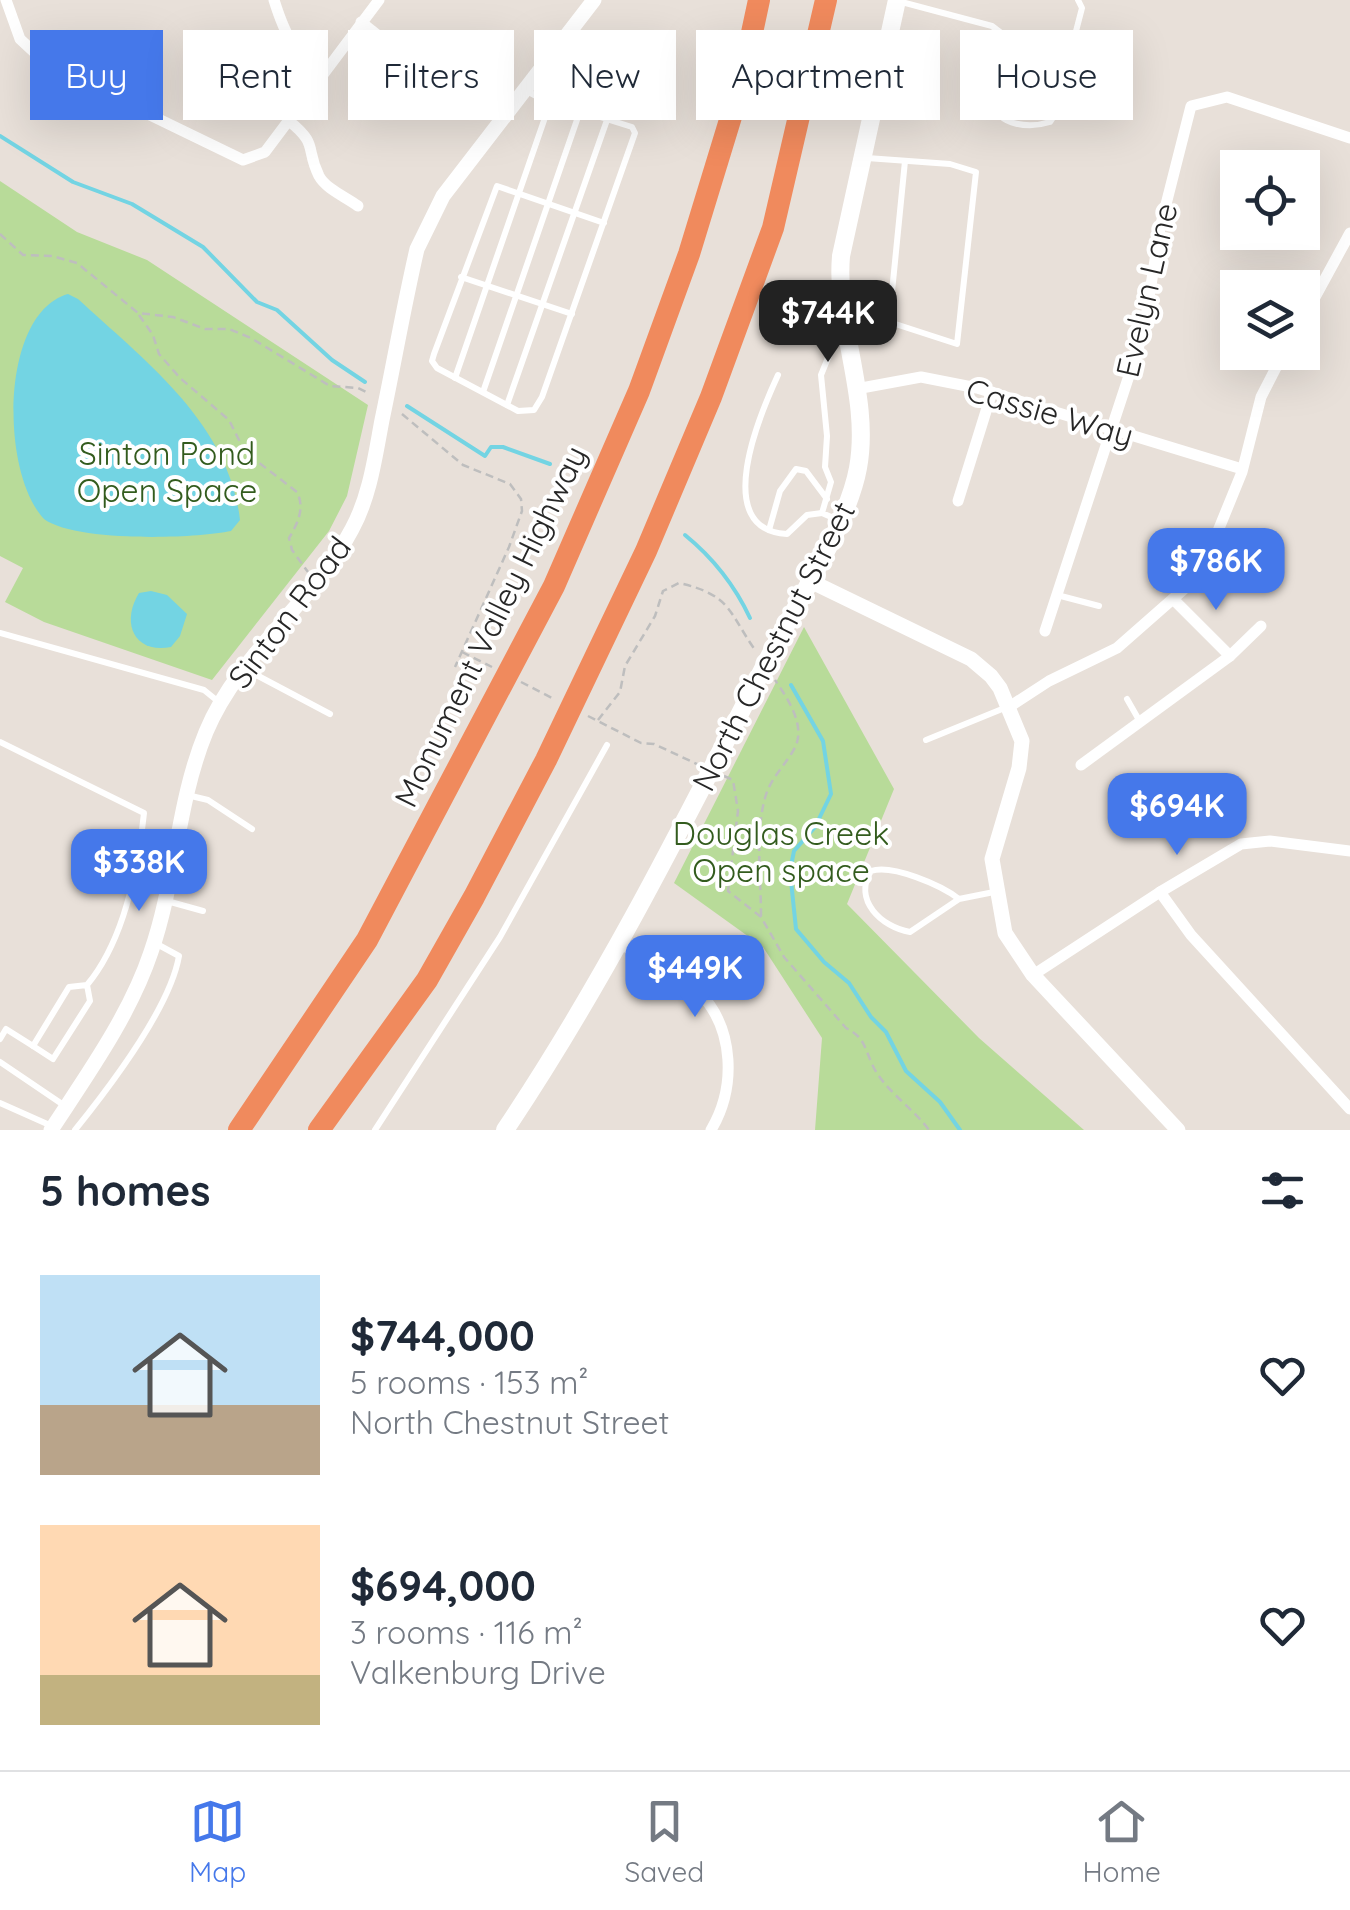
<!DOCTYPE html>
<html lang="en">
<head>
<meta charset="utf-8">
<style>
	body { margin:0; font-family:Quicksand,sans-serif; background:#f2f2f3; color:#1f2937; height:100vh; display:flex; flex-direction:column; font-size:38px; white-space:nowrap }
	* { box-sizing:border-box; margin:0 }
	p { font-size:32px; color:#747a83 }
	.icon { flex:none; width:55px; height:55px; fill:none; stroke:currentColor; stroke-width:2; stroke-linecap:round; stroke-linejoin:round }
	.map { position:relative; height:1130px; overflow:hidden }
	.details { display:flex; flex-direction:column; background:#fff; flex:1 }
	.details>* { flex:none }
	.guide { position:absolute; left:30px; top:30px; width:1290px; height:90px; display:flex; gap:20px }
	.tools { position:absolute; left:1220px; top:150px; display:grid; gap:20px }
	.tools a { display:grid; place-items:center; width:100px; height:100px; border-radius:0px; background:#fff; box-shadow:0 10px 40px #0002; font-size:50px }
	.price { position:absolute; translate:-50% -85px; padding:0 22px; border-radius:20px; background:#4578ea; color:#fff; font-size:32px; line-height:65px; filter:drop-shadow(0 2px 5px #0008) }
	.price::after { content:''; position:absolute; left:50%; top:60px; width:30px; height:22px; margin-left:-15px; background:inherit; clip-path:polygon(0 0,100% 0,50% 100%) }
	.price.current { background:#222; color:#fff }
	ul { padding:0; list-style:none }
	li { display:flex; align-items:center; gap:30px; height:250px; padding:0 40px }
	li span { display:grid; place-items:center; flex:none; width:280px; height:200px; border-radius:0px; color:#555 }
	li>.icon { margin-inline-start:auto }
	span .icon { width:120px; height:120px; fill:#fffc; stroke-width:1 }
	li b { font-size:42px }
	h2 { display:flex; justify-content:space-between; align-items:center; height:120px; padding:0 40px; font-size:42px }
	.pill { padding:0 35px; border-radius:0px; background:#fff; box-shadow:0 10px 40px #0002; font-size:35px; line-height:90px }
	.pill.current { background:#4578ea; color:#fff }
	.tabs { display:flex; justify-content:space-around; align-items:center; height:140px; border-top:2px solid #e0e1e3; background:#fff; font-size:28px; color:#747a83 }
	.tabs a { display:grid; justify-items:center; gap:5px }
	.tabs .current { color:#4578ea }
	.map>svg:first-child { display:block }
</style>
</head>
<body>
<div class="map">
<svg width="1350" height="1130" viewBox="0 0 1350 1130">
	<rect width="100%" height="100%" fill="#e8e0d9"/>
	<g fill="#b8db99">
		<path d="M0,181L77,232L147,260L368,405L347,496L329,531L212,680L44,622L5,602L23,568L0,556Z"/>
		<path d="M804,627L894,789L847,904L979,1038L1084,1130H815L822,1038L763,947L674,883Z"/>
	</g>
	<g fill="#73d4e3">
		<path d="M68,294L78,299C145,361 229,423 240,520L231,531C193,539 75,542 44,519C0,472 0,313 68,294Z"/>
		<path d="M151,591L167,595L187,614L180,636L171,647C133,654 121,622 139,593Z"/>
	</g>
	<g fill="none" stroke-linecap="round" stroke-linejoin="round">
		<g stroke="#73d4e3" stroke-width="4">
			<path d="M0,136L73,182L132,204L203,247L257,302L277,310L332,360L365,382"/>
			<path d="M407,406L485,456L491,447H503L550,464"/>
			<path d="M685,535C712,557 735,586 750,618"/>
			<path d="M791,685L823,741L831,794L815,827L794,851L790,871L796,929L824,962L849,983L871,1017L886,1032L906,1071L940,1102L960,1130"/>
		</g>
		<g stroke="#bebebe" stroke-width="2.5" stroke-dasharray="8 5" stroke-linecap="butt">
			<path d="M0,234L23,255L52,256L77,263L138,313L173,317L205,329H229L251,338L330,386L358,388L366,392"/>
			<path d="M139,315L153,335L159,354L180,378L229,420L245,452L297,492C305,508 298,523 289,538L292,550L308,572"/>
			<path d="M402,414L463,465L510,484L521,499L522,511L509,547L455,667"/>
			<path d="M462,652L492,667"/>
			<path d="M521,682L554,699"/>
			<path d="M588,716L641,743L654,744L699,765"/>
			<path d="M598,720L620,692L625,666L655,616L663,591L679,583C731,595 728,611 755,650"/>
			<path d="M724,776L733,780L738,811L728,891L761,917L784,957L846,1028C864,1037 864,1046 872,1064C883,1089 913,1108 929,1130"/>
			<path d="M761,916C761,879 755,834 765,798C770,779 783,768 793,751C808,728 788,699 775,680"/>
		</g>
		<g stroke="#fff" stroke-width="6">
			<path d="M898,1L992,26L1009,39L994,103C998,127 1031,128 1050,122L1054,116L1082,8L1078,0"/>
			<path d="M525,90L571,115L600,117L632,127L635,133L542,397L534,410L518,411L437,368L432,361L434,354L497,186L604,223"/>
			<path d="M461,277L572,314"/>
			<path d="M848,316L880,319L957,344L976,172L950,164L867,158"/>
			<path d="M889,322L905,161"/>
			<path d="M832,348C809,335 814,309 822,288L836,283"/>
			<path d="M778,375C760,414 710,530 787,534L807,515L822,513"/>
			<path d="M455,378L549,106"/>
			<path d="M483,392L579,114"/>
			<path d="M507,405L607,120"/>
			<path d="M838,520L822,513L831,482L825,467L827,436L821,375L832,348L843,339"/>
			<path d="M769,530L780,491L796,469L806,471L827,499"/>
			<path d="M1057,595L1099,606"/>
			<path d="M0,633L204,690L220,703"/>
			<path d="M245,669L330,714"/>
			<path d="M1127,699L1139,720"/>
			<path d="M926,740L1007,707"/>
			<path d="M0,742L144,813C138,868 124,941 87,985L69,987L33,1046L53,1059L90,1001L87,985"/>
			<path d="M187,795L208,800L252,829"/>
			<path d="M959,899C941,885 892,864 871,871C853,900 881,927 910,932L959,899L994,892"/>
			<path d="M167,901L203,911"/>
			<path d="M0,1039L6,1029L33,1046"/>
			<path d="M0,1062L65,1106"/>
			<path d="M0,1103L54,1127"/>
			<path d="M75,1130C108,1089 170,1008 179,956L155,943"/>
			<path d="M375,1130L500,937L607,745"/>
		</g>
		<g stroke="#fff" stroke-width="11">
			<path d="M6,0L20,39L49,66L243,160L265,152L379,0"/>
			<path d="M274,0C286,38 292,49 325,71"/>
			<path d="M361,22L394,48L410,72L456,108"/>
			<path d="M289,121C319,145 305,148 319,176C326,189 346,197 358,206"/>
			<path d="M1302,321L1350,233"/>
			<path d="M856,389L921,377L977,388L1242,469"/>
			<path d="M958,501L992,392"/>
			<path d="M1173,599L1230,656"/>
			<path d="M1045,631L1144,330L1160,228L1191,106L1227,97L1350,138"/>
			<path d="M1009,707L1049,681L1117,648L1200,575L1242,472L1261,397L1284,352"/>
			<path d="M1081,765L1230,656L1261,626"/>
			<path d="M1160,892L1191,935L1350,1109"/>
			<path d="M619,943C645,958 678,971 699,992C735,1029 736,1088 711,1130"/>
			<path d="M1033,975L1160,892L1241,844L1270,841L1350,851"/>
		</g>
		<g stroke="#fff" stroke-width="15">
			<path d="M808,580L971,659L991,676L1000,688L1022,741L1019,768L992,859L1005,933L1033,975L1178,1130"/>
			<path d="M51,1130C87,1075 130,1015 151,952C176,880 177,802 206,732C239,653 313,603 352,529C370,496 375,457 382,420C394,363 404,305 417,249L443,196L594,0"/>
		</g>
		<path stroke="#fff" stroke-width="18" d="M505,1130C607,978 688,815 771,653C798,601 848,523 858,468C871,397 835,327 841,256L897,0"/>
		<g stroke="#f08a5d" stroke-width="22">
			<path d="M239,1130L367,940L554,586L639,391L689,254L741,84L759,0"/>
			<path d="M319,1130L427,980L474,897L546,760L646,551L711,397L773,228L826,0"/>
		</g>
	</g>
	<g text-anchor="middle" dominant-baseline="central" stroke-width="8" stroke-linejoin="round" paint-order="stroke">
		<g font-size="32" fill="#272727" stroke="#fff">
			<text transform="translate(1146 290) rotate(-77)">Evelyn Lane</text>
			<text transform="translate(1050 412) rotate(16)">Cassie Way</text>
			<text transform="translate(289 612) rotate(-53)">Sinton Road</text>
			<text transform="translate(490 626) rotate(-64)">Monument Valley Highway</text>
			<text transform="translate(773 646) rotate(-63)">North Chestnut Street</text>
		</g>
		<g font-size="32" fill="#335c1e" stroke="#fff">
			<text x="167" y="453">Sinton Pond<tspan x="167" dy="37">Open Space</tspan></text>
			<text x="781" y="833">Douglas Creek<tspan x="781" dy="37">Open space</tspan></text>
		</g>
	</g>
</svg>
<div class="tools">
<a><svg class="icon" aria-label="locate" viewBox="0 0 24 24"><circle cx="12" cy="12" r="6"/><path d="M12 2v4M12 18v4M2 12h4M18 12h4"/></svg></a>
<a><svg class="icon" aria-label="layers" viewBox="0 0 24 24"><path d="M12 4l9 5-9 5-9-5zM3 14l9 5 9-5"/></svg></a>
</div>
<b class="price current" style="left:828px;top:365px">$744K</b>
<b class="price" style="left:1216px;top:613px">$786K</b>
<b class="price" style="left:1177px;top:858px">$694K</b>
<b class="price" style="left:139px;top:914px">$338K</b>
<b class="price" style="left:695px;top:1020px">$449K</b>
<div class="guide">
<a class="pill current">Buy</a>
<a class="pill">Rent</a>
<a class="pill">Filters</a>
<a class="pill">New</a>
<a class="pill">Apartment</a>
<a class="pill">House</a>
</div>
</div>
<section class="details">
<h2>5 homes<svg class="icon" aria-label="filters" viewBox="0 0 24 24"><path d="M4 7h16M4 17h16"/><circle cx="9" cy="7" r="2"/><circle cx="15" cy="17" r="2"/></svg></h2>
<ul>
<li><span style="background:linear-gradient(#bfe0f5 65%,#b9a48a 0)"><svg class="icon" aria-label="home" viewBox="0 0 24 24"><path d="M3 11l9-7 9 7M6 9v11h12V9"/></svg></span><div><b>$744,000</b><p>5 rooms · 153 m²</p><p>North Chestnut Street</p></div><svg class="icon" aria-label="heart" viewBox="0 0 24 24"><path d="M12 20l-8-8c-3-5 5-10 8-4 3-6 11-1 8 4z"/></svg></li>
<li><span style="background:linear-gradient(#ffd9b3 75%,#c2b280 0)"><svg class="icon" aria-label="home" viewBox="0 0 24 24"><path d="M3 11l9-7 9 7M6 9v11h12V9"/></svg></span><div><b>$694,000</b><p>3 rooms · 116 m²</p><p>Valkenburg Drive</p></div><svg class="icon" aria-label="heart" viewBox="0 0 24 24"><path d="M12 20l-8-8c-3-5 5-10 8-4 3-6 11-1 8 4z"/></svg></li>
</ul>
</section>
<nav class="tabs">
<a class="current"><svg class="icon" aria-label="map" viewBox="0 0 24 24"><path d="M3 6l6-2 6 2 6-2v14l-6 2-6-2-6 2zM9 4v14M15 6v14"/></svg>Map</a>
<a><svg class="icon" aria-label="saved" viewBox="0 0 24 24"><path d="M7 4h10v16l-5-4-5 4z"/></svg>Saved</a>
<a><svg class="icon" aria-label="home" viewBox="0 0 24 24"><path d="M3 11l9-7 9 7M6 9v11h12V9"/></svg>Home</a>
</nav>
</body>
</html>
